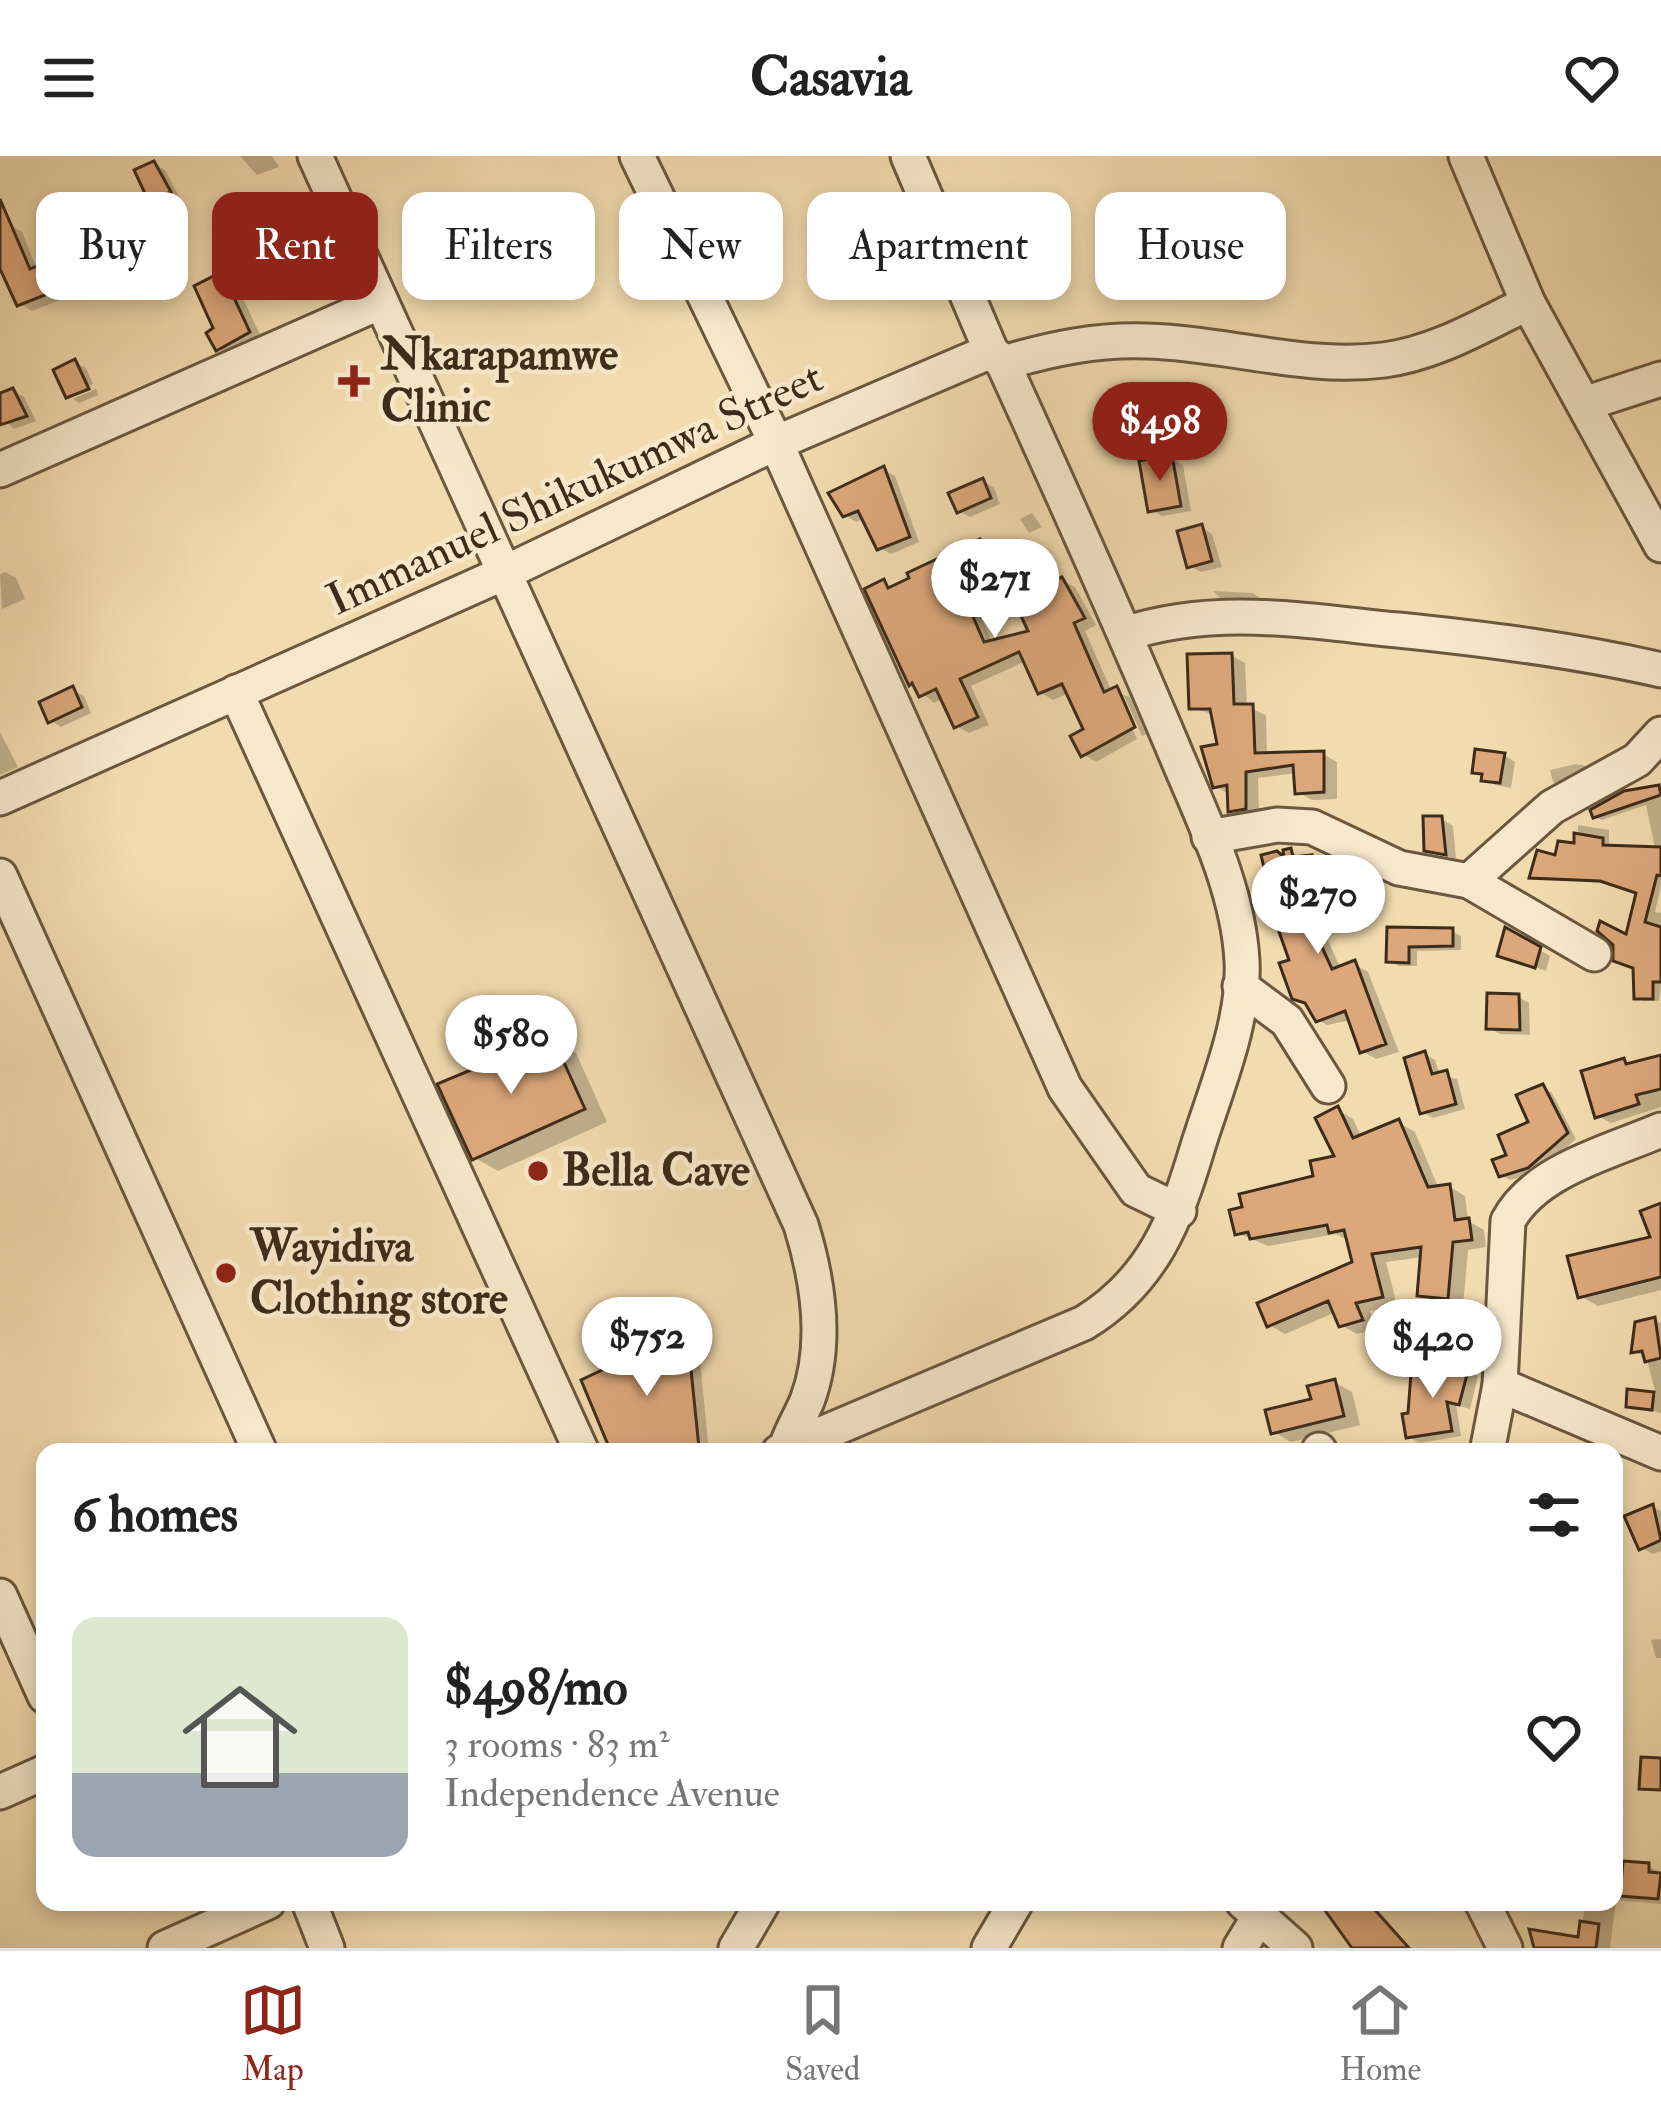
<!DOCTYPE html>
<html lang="en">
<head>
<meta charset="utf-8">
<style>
	body { margin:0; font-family:"IM FELL Double Pica",serif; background:#f6f6f6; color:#222; height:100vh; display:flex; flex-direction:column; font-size:45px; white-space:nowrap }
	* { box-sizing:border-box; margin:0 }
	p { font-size:39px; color:#767676 }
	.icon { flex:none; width:66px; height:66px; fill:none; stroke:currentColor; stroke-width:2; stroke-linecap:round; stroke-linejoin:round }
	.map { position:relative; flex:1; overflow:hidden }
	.panel { position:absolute; left:36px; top:1287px; width:1587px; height:468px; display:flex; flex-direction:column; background:#fff; border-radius:24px; box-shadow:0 6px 18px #0003 }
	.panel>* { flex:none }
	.hud { position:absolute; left:36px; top:36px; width:1590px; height:108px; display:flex; gap:24px }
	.price { position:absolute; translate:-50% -102px; padding:0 27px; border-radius:42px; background:#fff; color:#222; font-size:39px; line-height:78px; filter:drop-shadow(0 3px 6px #0008) }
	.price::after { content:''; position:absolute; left:50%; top:72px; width:36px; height:27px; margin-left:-18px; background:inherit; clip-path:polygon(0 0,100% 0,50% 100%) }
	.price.active { background:#8f2418; color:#fff }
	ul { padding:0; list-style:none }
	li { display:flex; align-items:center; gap:36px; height:300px; padding:0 36px }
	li+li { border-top:3px solid #e0e0e0 }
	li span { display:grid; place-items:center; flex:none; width:336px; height:240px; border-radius:24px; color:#555 }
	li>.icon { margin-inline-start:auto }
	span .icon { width:144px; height:144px; fill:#fffc; stroke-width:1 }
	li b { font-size:51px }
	h2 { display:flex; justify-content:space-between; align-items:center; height:144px; padding:0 36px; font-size:51px }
	.chip { padding:0 42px; border-radius:24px; background:#fff; box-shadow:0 6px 18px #0003; font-size:42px; line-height:108px }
	.chip.active { background:#8f2418; color:#fff }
	header { display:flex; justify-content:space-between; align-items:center; height:156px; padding:0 36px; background:#fff; font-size:54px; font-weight:800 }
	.tabs { display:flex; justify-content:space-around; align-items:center; height:168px; border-top:3px solid #e0e0e0; background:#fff; font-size:33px; color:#767676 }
	.tabs a { display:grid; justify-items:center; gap:6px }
	.tabs .active { color:#8f2418 }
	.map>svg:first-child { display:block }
</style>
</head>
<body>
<header><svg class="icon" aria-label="menu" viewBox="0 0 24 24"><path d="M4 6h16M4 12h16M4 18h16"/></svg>Casavia<svg class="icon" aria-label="heart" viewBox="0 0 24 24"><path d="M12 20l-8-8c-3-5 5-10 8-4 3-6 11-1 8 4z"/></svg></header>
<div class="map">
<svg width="1661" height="1792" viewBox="0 0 1661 1792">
	<rect width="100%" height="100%" fill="#f2dbaf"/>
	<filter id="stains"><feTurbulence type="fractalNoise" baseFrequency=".00167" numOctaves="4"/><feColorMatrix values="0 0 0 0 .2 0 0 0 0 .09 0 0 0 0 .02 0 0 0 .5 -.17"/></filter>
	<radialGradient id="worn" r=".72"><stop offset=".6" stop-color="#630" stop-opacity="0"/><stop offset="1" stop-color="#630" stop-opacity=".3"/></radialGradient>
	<g fill="#0003" fill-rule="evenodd">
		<path d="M240,0H272L279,11L257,19Z"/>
		<path d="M154,8L165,14L180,42L162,48L151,42Z"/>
		<path d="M98,53L111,60L124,83L135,77L147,84L158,105L32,155L20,148L4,115L0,117V74L9,69L22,76L37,113L68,100Z"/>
		<path d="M274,84L289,93L308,122L288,131L273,123L242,140L263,185L234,201L219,193L217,173L198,132L247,107Z"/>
		<path d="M75,206L86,212L93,228L71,237V242L68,240Z"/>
		<path d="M96,233L98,239L79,247L73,243Z"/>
		<path d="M13,235L24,241L36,265L14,273L0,260V241Z"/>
		<path d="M1172,303L1183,309L1191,355L1162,360L1151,354Z"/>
		<path d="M884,314L895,320L919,386L891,398L880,392L865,362L856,366L845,359Z"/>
		<path d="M983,325L994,332L1000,348L970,361L959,355Z"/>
		<path d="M1032,357L1042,371L1029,377L1020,363Z"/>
		<path d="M1201,371L1212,378L1222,411L1201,416L1190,410Z"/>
		<path d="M980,387L998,405L1020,395L1033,403L1044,427L1062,424L1075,431L1096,469L1085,475L1112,536L1130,541L1146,578L1142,580L1124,540H1118L1137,583L1096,606L1083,598L1086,575L1069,537L1053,544L1040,536L1026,505L971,530L989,569L969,577L956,570L944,542L934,547L911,528L868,435L884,427L894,433ZM993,408L1010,429L1032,477L992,487L964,421Z"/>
		<path d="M5,416L16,422L25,443L2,453L0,418Z"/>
		<path d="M1213,435L1253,437L1264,445L1224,446Z"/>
		<path d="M1232,500L1245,507L1247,551L1266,559L1267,600L1323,598L1337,606V643L1312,644L1298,636L1297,617L1258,622L1259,660L1244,662L1231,655L1230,639L1216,630L1220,590L1214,559L1192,551Z"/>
		<path d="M73,534L84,540L91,557L61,571L50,564Z"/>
		<path d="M0,576L18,611L0,619Z"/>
		<path d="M1504,599L1515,606L1511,632L1495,629L1475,615Z"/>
		<path d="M1576,608L1597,612L1562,631L1553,626L1550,614Z"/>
		<path d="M1661,622V730L1655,756L1661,757V828L1659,845H1643L1637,841L1636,812L1616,787L1629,782L1639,738L1616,729L1533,720L1577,691L1578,669L1609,674V692H1655L1646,649L1602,664L1595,660L1625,638L1660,632Z"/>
		<path d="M1442,663L1453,670L1456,703L1427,694Z"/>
		<path d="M1290,696L1326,711L1327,742L1316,743L1329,787L1341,813L1354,808L1368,816L1399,896L1376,903L1362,895L1351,864L1327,869L1313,861L1292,806L1288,725L1268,718Z"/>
		<path d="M1390,774L1452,775L1461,780V794L1417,795V810H1398L1389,804Z"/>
		<path d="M1507,775L1550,800L1546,815L1500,799Z"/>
		<path d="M1518,841L1529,847L1530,879L1500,878L1489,872Z"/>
		<path d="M552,883L576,897L607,966L498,1015L475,1002Z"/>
		<path d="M1425,898L1435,904L1440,919L1457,923L1465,953L1433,962L1422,956Z"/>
		<path d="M1661,900V951L1611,967L1598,960L1584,917Z"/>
		<path d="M1542,931L1552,937L1576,983L1538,1016L1510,1024L1501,1019L1532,967Z"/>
		<path d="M1338,954L1353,963L1362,982L1399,967L1415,976L1439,1033L1450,1031L1465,1040L1468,1065L1484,1074L1486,1091L1468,1094L1463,1150L1436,1147L1420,1138L1423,1101L1386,1106L1397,1149L1370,1155L1377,1173L1357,1178L1341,1169L1336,1156L1285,1178L1269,1169L1355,1108L1347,1084L1336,1078L1268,1090L1237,1077L1338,1002Z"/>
		<path d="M1661,1084V1134L1598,1150L1580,1140Z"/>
		<path d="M1482,1151L1493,1157L1488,1170L1470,1164V1152Z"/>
		<path d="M1655,1164L1661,1168V1257L1629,1249L1630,1236L1656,1239L1646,1200L1634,1196Z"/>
		<path d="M687,1178L698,1184L709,1296H615L585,1225Z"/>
		<path d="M1468,1214L1478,1220L1470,1253L1456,1249L1461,1280L1419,1287L1408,1280Z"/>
		<path d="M1334,1226L1352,1236L1360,1269L1291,1286L1274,1276Z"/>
		<path d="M1653,1351L1661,1355V1395L1653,1398L1642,1392Z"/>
		<path d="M1661,1483V1502H1656L1651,1484Z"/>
		<path d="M1648,1710L1661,1717V1748L1616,1744L1610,1792H1538L1580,1784L1585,1748L1565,1746H1614V1715Z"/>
		<path d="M1319,1746H1369L1411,1792H1356L1351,1779Z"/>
	</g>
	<g fill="#dca87b" stroke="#3e2c1a" stroke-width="3">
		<path d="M154,5L171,36L148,44L134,14Z"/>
		<path d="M0,43L30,113L64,98L52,72L98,49L117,83L135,73L148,98L17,150L0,113Z"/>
		<path d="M274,81L296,114L271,125L265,112L229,131L250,176L216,195L206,177L213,172L194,130L243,105L239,96Z"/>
		<path d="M75,203L89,233L66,242L53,214Z"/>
		<path d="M13,232L27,260L0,269V237Z"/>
		<path d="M1172,299L1181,350L1148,356L1139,305Z"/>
		<path d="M884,310L910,381L877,394L858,355L843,361L828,337Z"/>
		<path d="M983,322L991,342L957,357L948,337Z"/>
		<path d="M1202,368L1212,405L1187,412L1177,375Z"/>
		<path d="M980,383L987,399L953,414L984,486L1028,475L1004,423L997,426L989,406L1020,392L1035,425L1041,422L1045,429L1062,421L1085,462L1074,467L1104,536L1117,530L1135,571L1081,601L1070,580L1083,573L1062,528L1038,538L1019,496L960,523L978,561L954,572L936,533L919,541L912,527L909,530L864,433L884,423L888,432L909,422L907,417Z"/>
		<path d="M1232,497L1234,548H1253L1255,597L1324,595V636L1295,638L1293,609L1246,616V653L1228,656L1227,629L1213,632L1201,591L1217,588L1210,553H1189L1187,498Z"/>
		<path d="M73,530L82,551L48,567L39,546Z"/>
		<path d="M1475,593L1505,597L1500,627L1481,625L1482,618L1472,617Z"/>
		<path d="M1659,629L1661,639L1593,662L1590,654L1624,635Z"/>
		<path d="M1423,660H1442L1446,699L1424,695Z"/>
		<path d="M1574,677L1603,682V689L1661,691V720L1657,719L1645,766L1661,771V826H1653V843H1634L1633,812L1613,805V789L1597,775L1600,765L1626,778L1636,737L1600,725L1529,722L1537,694L1555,699L1558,685L1574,687Z"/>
		<path d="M1291,692L1293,701L1312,699L1314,736L1304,737L1315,776L1332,813L1355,804L1386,888L1360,897L1345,855L1316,866L1305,847L1292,843L1279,807L1289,804L1271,753L1287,749L1285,716L1266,720L1261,699L1277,695L1284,701L1283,694Z"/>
		<path d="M1387,771L1453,772V790L1409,791V807L1386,806Z"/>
		<path d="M1505,771L1541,791L1535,812L1497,800Z"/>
		<path d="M1487,837L1519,838L1520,874L1486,873Z"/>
		<path d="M552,880L585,953L472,1004L437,928Z"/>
		<path d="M1425,895L1432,918L1447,914L1456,948L1420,958L1404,902Z"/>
		<path d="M1661,899V933L1636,939L1639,948L1595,962L1581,915L1624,902L1626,908Z"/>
		<path d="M1543,928L1568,977L1528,1012L1499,1021L1492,1004L1506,999L1498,979L1528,966L1516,939Z"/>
		<path d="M1338,950L1353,982L1399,963L1428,1031L1450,1028L1455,1064L1469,1062L1472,1084L1453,1086L1448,1143L1417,1140L1421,1091L1372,1098L1383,1141L1356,1147L1363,1164L1339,1171L1328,1145L1267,1171L1257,1147L1352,1106L1344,1074L1329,1077L1327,1069L1250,1083L1248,1076L1235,1079L1229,1054L1242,1051L1239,1038L1313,1020L1310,1005L1334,1000L1315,962Z"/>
		<path d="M1661,1047V1121L1578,1142L1567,1100L1650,1081L1640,1055Z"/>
		<path d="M1655,1161L1661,1202L1645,1206L1642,1195L1631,1197L1635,1166Z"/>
		<path d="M687,1174L699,1292L611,1296L581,1224Z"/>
		<path d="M1469,1211L1459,1249L1447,1246L1452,1275L1406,1282L1402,1258L1408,1257L1411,1217Z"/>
		<path d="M1335,1223L1344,1260L1271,1278L1265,1254L1311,1243L1307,1230Z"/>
		<path d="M1627,1233L1654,1236L1652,1254L1626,1251Z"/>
		<path d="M1653,1348L1661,1384L1639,1394L1624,1360Z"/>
		<path d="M1641,1601L1661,1602V1634L1639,1633Z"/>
		<path d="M1623,1705L1649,1707V1716L1661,1717L1658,1743L1620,1740Z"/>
		<path d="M1319,1746H1368L1409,1792H1352Z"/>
		<path d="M1580,1765L1599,1768L1596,1792H1534L1529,1773L1578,1781Z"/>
	</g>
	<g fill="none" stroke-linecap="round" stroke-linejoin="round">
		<defs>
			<g id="minor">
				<path d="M315,0L801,1069C818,1124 828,1190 807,1245C800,1262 788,1280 785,1296"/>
				<path d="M637,0L776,287L1065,932L1136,1034L1179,1055"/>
				<path d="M1466,0L1528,147L1661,389"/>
				<path d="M1003,207C1051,193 1097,183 1147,185C1227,187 1303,214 1384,204C1436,197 1481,170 1528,147"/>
				<path d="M1584,248L1661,223"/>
				<path d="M0,314L381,146"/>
				<path d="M1125,478C1216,448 1305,465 1398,474C1487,483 1574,494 1661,514"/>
				<path d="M236,536L582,1296"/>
				<path d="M0,642L502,418L776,287L991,195"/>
				<path d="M1209,681L1277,669L1312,671L1399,712L1469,725L1594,798"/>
				<path d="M0,720L260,1296"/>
				<path d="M1469,725L1552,651L1637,604L1661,578"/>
				<path d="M1240,830L1287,865L1328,930"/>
				<path d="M1500,1229L1661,1297"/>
				<path d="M1319,1294L1320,1296"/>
				<path d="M779,1296L1084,1167C1153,1125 1176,1064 1198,990C1216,932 1245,866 1242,805C1238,730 1200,657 1172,589C1118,461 1061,334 1003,207L991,195L908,0"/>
				<path d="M1487,1296L1500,1229L1508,1065C1535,1014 1610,996 1661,974"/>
				<path d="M0,1440L45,1540"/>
				<path d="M0,1636L45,1616"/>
				<path d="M309,1746L327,1792"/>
				<path d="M1243,1746L1295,1792"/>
				<path d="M1482,1746L1505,1792"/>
				<path d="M165,1792L268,1746"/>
				<path d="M736,1792L763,1746"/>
				<path d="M989,1792L1016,1746"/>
				<path d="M1240,1792L1260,1759"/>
			</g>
		</defs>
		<use href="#minor" stroke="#6b583f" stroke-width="39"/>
		<use href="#minor" stroke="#f7e8cb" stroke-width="33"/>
	</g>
	<g fill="#8f2418" stroke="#f7e8cb" stroke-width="4.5">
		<path d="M348 207h12v12h12v12h-12v12h-12v-12h-12v-12h12z"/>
		<circle cx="538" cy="1015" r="12"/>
		<circle cx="226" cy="1117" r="12"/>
	</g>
	<g text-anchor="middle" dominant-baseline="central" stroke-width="9" stroke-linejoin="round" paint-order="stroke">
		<g font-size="45" font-weight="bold" fill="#3e2c1a" stroke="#f7e8cb" text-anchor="start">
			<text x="381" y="199">Nkarapamwe<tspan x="381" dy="52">Clinic</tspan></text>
			<text x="562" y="1015">Bella Cave</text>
			<text x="250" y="1091">Wayidiva<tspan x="250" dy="52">Clothing store</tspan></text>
		</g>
		<g font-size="45" fill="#3e2c1a" stroke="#f7e8cb">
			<text transform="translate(575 333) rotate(-25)">Immanuel Shikukumwa Street</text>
		</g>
	</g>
	<rect width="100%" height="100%" filter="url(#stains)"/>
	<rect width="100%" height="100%" fill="url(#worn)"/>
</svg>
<b class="price active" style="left:1160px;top:328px">$498</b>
<b class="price" style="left:995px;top:485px">$271</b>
<b class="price" style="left:1318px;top:801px">$270</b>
<b class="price" style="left:511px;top:941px">$580</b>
<b class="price" style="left:647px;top:1243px">$752</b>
<b class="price" style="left:1433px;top:1245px">$420</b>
<div class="hud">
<a class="chip">Buy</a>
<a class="chip active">Rent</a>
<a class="chip">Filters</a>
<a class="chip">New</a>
<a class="chip">Apartment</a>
<a class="chip">House</a>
</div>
<section class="panel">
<h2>6 homes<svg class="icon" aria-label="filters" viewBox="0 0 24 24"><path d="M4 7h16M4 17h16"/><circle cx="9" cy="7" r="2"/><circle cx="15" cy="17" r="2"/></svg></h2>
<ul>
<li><span style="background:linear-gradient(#dfe7d0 65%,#9aa5b1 0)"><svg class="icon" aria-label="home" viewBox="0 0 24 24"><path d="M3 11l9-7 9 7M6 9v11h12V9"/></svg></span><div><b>$498/mo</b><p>3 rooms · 83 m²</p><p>Independence Avenue</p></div><svg class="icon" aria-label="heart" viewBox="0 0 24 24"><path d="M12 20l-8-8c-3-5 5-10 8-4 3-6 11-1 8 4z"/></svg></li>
</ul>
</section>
</div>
<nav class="tabs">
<a class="active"><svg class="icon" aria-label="map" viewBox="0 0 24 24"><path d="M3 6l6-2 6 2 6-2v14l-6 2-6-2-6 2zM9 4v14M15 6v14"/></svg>Map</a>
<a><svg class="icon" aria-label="saved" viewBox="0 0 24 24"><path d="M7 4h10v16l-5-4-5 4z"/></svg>Saved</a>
<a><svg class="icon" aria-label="home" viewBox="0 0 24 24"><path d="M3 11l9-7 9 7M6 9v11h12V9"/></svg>Home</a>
</nav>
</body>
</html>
